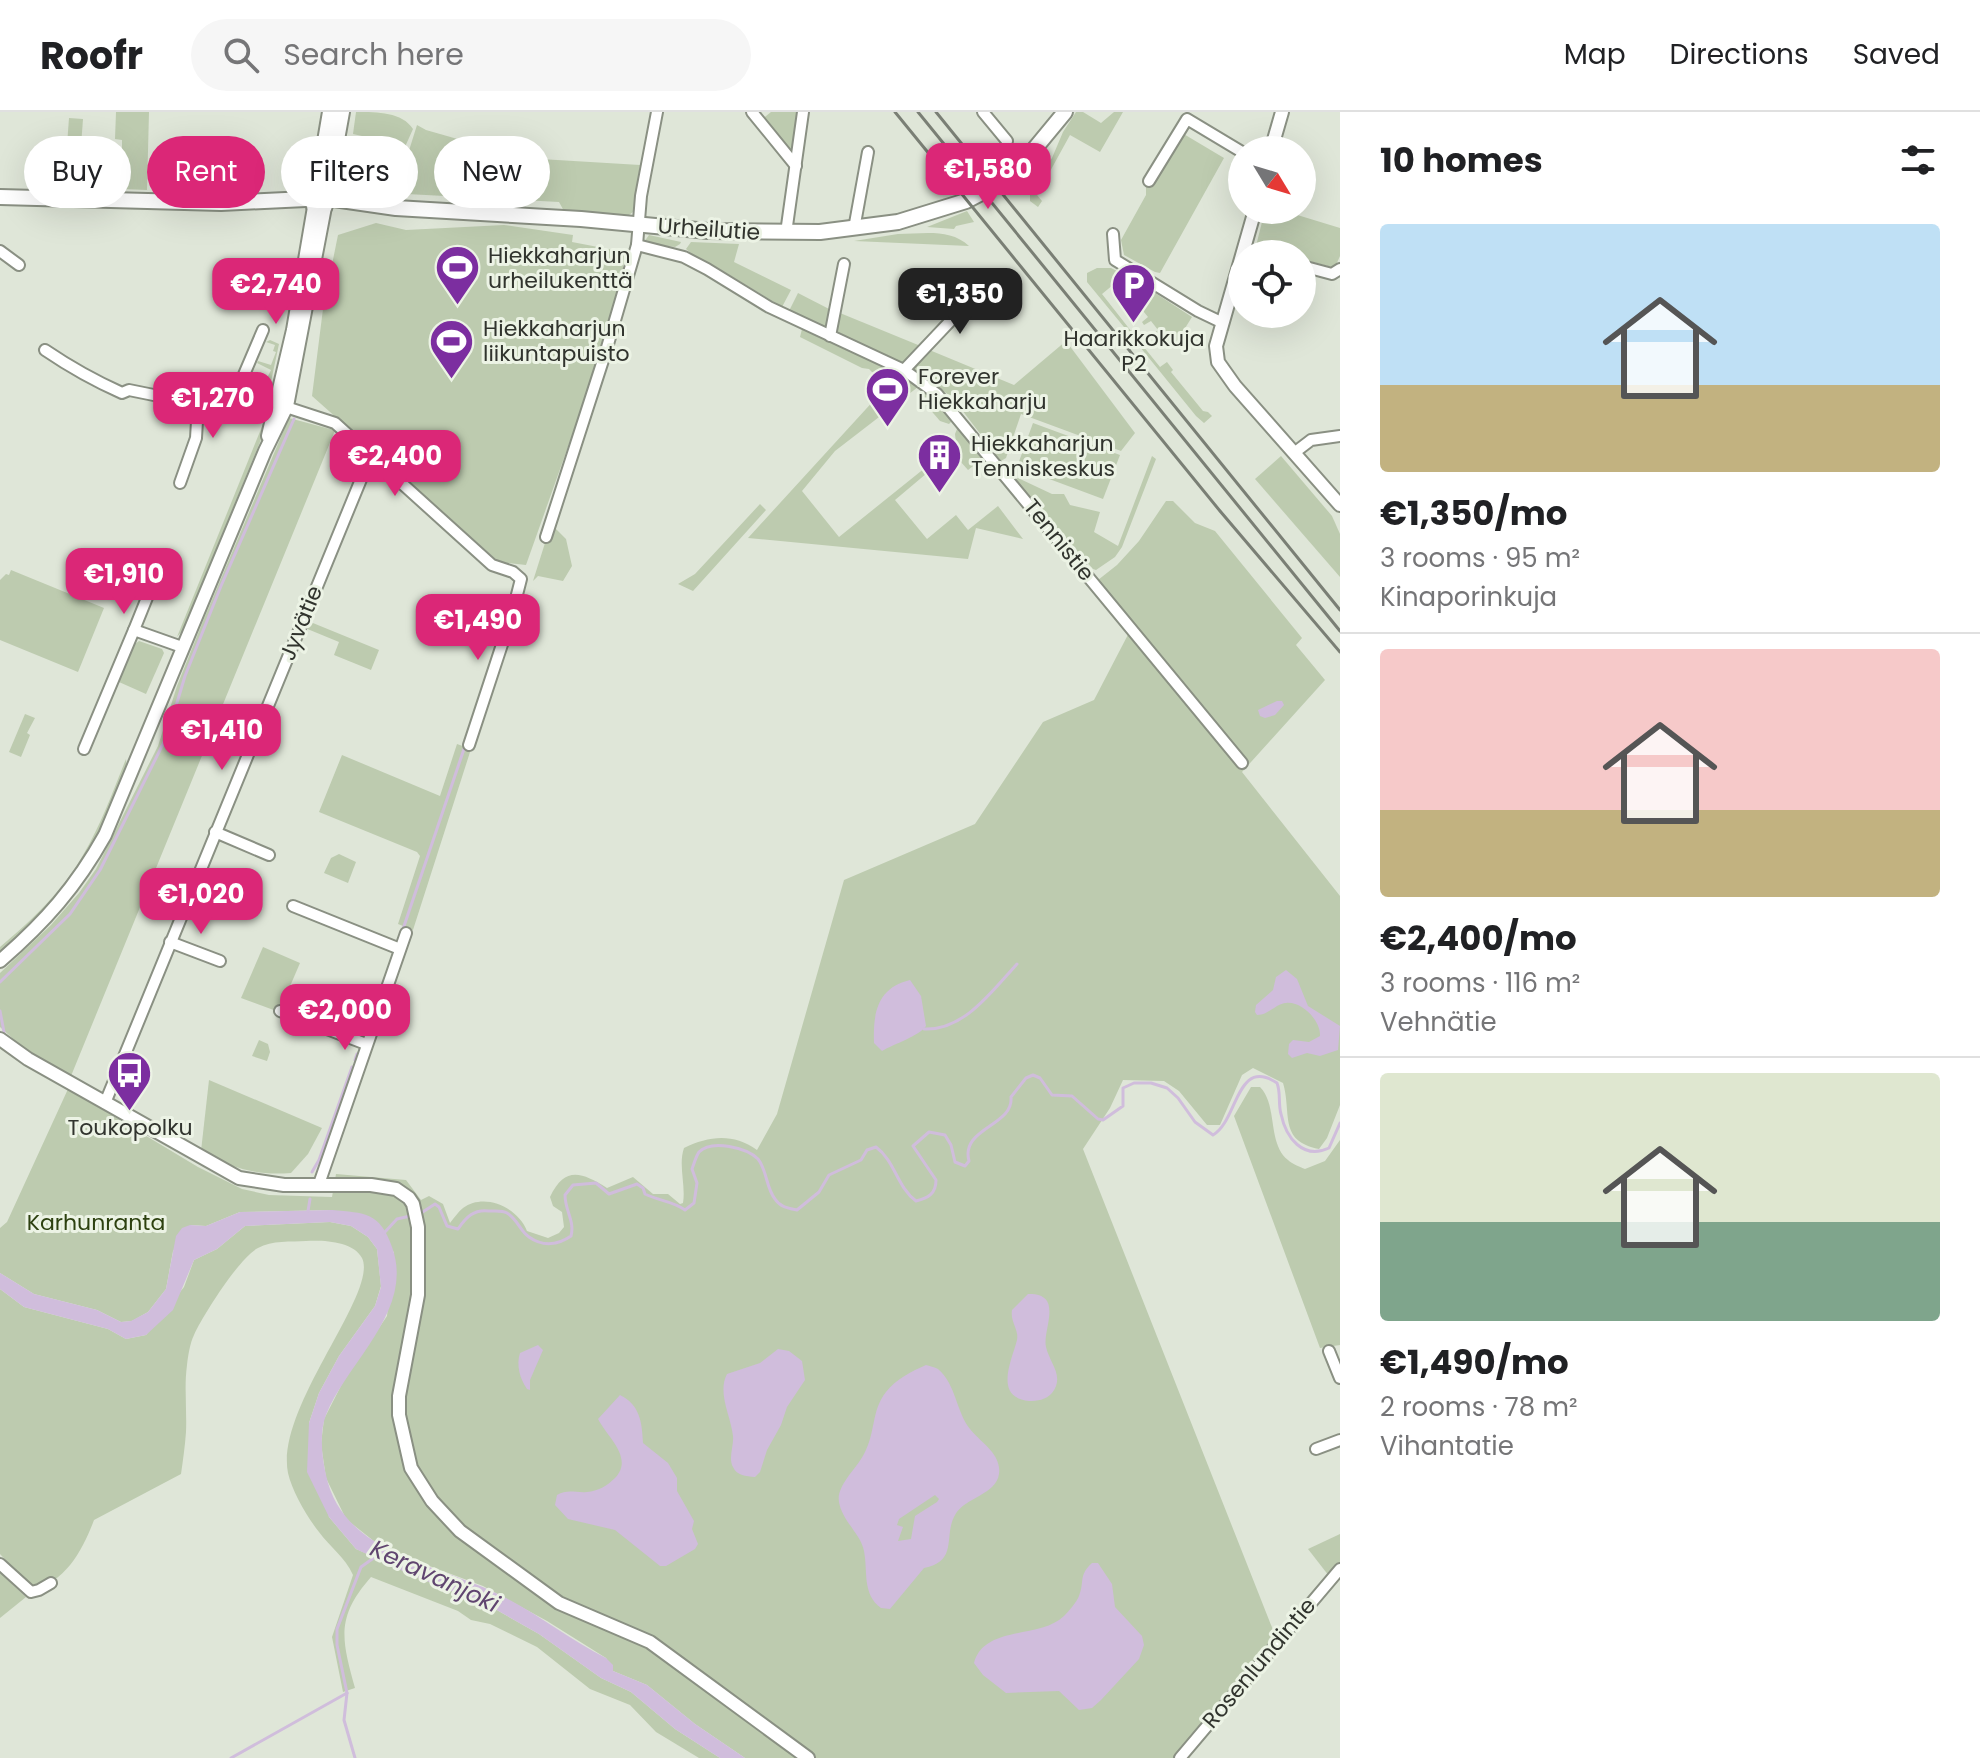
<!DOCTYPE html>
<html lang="en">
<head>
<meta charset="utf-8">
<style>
	body { margin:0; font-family:Poppins,sans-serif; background:#f6f6f6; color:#202124; height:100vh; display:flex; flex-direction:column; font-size:30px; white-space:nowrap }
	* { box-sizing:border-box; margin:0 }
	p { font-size:26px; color:#757577 }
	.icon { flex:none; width:44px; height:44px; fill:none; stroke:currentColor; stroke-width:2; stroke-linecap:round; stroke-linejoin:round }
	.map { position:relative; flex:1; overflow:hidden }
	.sheet { display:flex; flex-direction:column; background:#fff; width:640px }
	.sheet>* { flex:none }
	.hud { position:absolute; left:24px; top:24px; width:760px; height:72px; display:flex; gap:16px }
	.needle { width:52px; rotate:128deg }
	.controls { position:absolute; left:1228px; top:24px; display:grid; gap:16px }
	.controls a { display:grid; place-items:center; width:88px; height:88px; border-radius:50%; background:#fff; box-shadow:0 8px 32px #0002; font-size:40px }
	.price { position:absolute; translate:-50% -68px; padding:0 18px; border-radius:16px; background:#db2777; color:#fff; font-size:26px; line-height:52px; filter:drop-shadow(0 2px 4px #0008) }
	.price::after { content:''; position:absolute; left:50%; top:48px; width:24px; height:18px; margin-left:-12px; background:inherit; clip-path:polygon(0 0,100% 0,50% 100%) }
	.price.active { background:#222; color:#fff }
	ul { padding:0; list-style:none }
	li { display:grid; align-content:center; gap:16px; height:424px; padding:0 40px }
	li+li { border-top:2px solid #e0e0e0 }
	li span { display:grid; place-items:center; height:248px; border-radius:8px; color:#555 }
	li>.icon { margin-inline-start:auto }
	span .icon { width:144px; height:144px; fill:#fffc; stroke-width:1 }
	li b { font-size:34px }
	h2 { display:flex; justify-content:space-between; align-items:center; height:96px; padding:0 40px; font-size:34px }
	.chip { padding:0 28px; border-radius:36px; background:#fff; box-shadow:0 8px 32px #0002; font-size:28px; line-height:72px }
	.chip.active { background:#db2777; color:#fff }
	header { display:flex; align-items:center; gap:48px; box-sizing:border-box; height:112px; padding:0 40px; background:#fff; border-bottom:2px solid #e0e0e0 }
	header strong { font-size:38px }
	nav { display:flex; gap:44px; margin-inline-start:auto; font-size:28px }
	.search { width:560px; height:72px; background:#f6f6f6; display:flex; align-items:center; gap:20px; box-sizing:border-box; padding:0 28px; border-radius:44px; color:#757577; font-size:30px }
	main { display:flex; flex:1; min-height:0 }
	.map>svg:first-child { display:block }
</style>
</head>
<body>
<header>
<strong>Roofr</strong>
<div class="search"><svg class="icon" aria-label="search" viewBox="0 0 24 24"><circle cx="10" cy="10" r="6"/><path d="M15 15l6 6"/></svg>Search here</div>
<nav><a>Map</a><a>Directions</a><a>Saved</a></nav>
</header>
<main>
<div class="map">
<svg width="1340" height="1646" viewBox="0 0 1340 1646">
	<rect width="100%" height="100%" fill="#dfe6d8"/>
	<g fill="#bdcbaf">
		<path d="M116,0H149L147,78L122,77V28L115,27Z"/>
		<path d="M356,0C378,0 402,0 413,17L400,46L362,24L353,22Z"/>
		<path d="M771,0H797L799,5L794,47L761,8Z"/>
		<path d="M1076,0H1083L1101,11L1114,0H1123L1100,40L1070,23L1037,83L1042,89L1038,95L1030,89V77L1052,46L1063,20Z"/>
		<path d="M69,6L83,7L81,34L67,33Z"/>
		<path d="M417,13L426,18L524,46L640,53L633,100L625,106L564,99L559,90L407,82V45Z"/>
		<path d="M1182,21L1224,46L1160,161L1155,160L1124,143L1121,128L1146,83V71Z"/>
		<path d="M351,37L390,59L393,63L389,78L346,71L344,69Z"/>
		<path d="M1049,39L1044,50L1020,79L1014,70Z"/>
		<path d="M1265,98H1281L1340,116V144L1336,153L1331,155L1302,147V142H1284L1256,134Z"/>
		<path d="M967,99L974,110L956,114L954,117L927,115Z"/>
		<path d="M376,111L406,118L504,113L573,123L572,130L624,140L623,167L575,315L526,453L499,450L312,284L323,197L338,123Z"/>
		<path d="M898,122C922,122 950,116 969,134L854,129Z"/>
		<path d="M649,123L681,130L680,132L675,135L648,132L644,130Z"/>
		<path d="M691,130L739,132L734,150L791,178L782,195L713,153L699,148L686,137Z"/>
		<path d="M1097,156H1111L1125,163L1102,182L1131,219L1137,215L1141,220L1133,226L1087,170V161Z"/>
		<path d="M1132,166L1192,205L1177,229L1171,234L1161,222L1155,226L1152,223L1158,218L1151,209L1144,213L1142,210L1148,205L1123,174Z"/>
		<path d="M798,181L831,198L825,219L789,199Z"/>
		<path d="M840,201L923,235L906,251H900L838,221L835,217Z"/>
		<path d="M802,217L888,256L889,263L876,278L873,276L880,268L869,257L862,256L800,225Z"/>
		<path d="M1144,224L1149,229L1143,234L1160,255L1167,250L1173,258L1171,260L1203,299L1208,300L1212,304L1204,311L1196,304L1136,230Z"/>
		<path d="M270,228L279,232L269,279L263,280L247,271L262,276L271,258L257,251L258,249L271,253L276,240L273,239L275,233L266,230Z"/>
		<path d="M1066,229L1135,321L1121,339L1021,302L1006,346L1001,349L952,285L913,259V254L927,237L1014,273Z"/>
		<path d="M898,262L918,275L835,339L802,379L839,425L956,331L955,322L959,312L993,358L977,351L968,358L952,340L895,388L927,427L956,403L968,418L998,394L1023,427L976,416L968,447L748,426Z"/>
		<path d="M928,280L935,285L952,309L949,312L940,309L921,287L923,281Z"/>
		<path d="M289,306L330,317L336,316L71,964L29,941L0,915V861L51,813L79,781L96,757L158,634L177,574L203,509Z"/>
		<path d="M265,307L269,308L183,518L177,525Z"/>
		<path d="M1033,311L1120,343L1103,387L1017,355Z"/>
		<path d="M1152,344L1156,347L1122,435L1115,445L1096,458L1093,457L1014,368L1018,366L1052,382H1064L1070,393L1100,400L1094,420L1118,434Z"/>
		<path d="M1281,344L1332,404L1340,422V465L1255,367Z"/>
		<path d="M1166,389H1173L1195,411L1215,419L1302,526L1296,533L1325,568L1242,660L1340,784V993L1327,1026L1319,1037C1278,1029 1292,1001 1283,971L1253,956L1242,963L1220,1013H1207L1179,979L1164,969L1123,968L1110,996L1083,1037L1275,1523L1174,1646H745L695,1612L647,1573L613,1559L606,1546L547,1509L483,1474L408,1446L375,1430L346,1407L326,1366L321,1332L324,1307L344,1268L387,1204L394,1140L332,1098L240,1100L206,1114L191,1113L173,1139L166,1177L148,1200L132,1209L121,1210L97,1198L34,1182L0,1161V1116L7,1110L68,977L198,1055L242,1077L269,1083L332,1085L336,1062L406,1068L421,1088L429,1084L443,1092L450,1111C454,1106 458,1100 463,1096C485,1080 518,1096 527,1119L548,1126L559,1121L564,1115L562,1100L553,1094L550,1085C565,1054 581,1060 607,1076L633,1065L653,1082H668L680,1092L683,1091C686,1073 678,1053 684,1036C709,1024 733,1021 757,1038L777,1002L844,768L975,712L1043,610L1094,588L1133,513L1098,468L1117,453L1139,429Z"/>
		<path d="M760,392L766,398L693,479L678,472L695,462Z"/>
		<path d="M551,412L566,427L572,454L563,469L538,464L533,469Z"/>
		<path d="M11,458L104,496L78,560L0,528V468L6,462L9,463Z"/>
		<path d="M308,509L379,538L371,558L334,543L339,530L305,516Z"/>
		<path d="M139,529L162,537L164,541L146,582L119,570L135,532Z"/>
		<path d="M25,602L35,606L27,621L30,623L21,645L9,640Z"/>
		<path d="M457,632L471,637L413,818L398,812L420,744L417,740L319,700L342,643L440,684Z"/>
		<path d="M126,647C128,658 119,674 114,687C86,757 56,792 0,841V835C32,808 62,780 83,743C101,713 113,679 126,647Z"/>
		<path d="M339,742L356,750L348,771L324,761L331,746Z"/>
		<path d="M263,835L300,851L279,900L241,886Z"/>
		<path d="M259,928L268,932L270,940L267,949L252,944Z"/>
		<path d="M209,968L322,1016L308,1042L291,1061C256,1064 232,1056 201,1039Z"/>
		<path d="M1251,975H1260C1278,993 1267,1031 1288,1048C1292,1052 1300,1055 1305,1057L1325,1049L1340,1028V1233L1320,1236L1234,1004Z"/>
		<path d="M330,1110L351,1114L368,1125L377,1137L381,1174L375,1194L339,1244L319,1281L309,1311L329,1405L356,1437L495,1497L539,1522L601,1566L631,1580L675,1617L720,1646H699L656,1620L630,1593L590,1577L537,1535L490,1512L471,1508L458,1499L371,1465C335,1506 342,1528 355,1576L343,1580L332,1525L353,1463C345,1445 330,1435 319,1420C307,1405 292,1379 288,1361C275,1296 379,1181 362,1146C353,1129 323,1128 306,1129C291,1130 272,1128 258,1136C240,1145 203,1203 194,1223C190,1231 188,1244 187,1253C184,1275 187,1298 186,1320C185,1334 183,1348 181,1362L94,1408C84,1435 65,1473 32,1476L0,1442V1177L24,1195L108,1217L126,1227L146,1223L184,1175L194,1148L217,1137L245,1114Z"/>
		<path d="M1340,1422V1452L1329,1464L1308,1437Z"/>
		<path d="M0,1461L26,1485L0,1506Z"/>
	</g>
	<g fill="#d0bddc" fill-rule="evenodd">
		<path d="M1277,589H1282L1284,593L1275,603L1265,606L1260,604L1258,598Z"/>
		<path d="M1286,858L1297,867L1308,894L1340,914L1338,938L1320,944L1307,941L1292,946L1288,942L1289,932L1293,928L1309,930L1320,924C1321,909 1302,889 1286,891C1275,892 1269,903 1257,903L1255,900L1256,893L1273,878L1276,865Z"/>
		<path d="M910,868L921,884L926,914C919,924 894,932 882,939L874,931C873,901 877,876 910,868Z"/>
		<path d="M332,1098C365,1101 380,1100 392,1135C415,1198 348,1249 326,1303C319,1321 322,1345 326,1363C343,1444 441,1452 502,1484C538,1502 570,1528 606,1546L613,1553V1559L647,1573L695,1612L745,1646H720L675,1617L631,1580L601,1566L539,1522L495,1497L407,1461L356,1437L329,1405L307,1360L309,1311L319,1281L339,1244L375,1194L381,1175L377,1137L368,1125L351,1114L330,1110L245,1114L217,1137L194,1148L173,1198L146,1223L126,1227L108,1217L24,1195L0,1177V1161L34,1182L97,1198L121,1210L131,1209L148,1200L166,1177L176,1124L182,1116L190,1113L206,1114L240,1100Z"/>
		<path d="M1028,1182C1065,1181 1042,1218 1046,1235C1050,1252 1065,1264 1052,1281C1046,1288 1037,1289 1029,1289C993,1285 1012,1248 1017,1228C1019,1217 1010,1210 1012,1198Z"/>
		<path d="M538,1233L543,1238L530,1268V1278L527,1277C520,1267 516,1253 520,1241Z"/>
		<path d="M778,1237L789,1239L802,1249L805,1268L787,1295L781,1313L767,1338L760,1360L755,1365C746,1364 737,1364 733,1355C728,1346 734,1334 733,1324C731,1304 717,1281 727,1262L760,1251Z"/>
		<path d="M926,1253C929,1254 935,1255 938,1257C956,1272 956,1300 970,1317C980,1330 1002,1342 999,1362C996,1383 965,1385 955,1403C943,1424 959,1449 924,1456L890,1497L881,1496C862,1482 868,1460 864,1439C861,1422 842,1409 839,1390C836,1374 857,1356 864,1342C876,1320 871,1299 886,1280C895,1268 912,1259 926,1253ZM935,1383L939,1387L937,1390L915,1404L911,1427L898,1429L903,1415L897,1413L899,1407Z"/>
		<path d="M620,1283C640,1293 642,1310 643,1331L668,1351L677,1366V1379L694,1409L692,1417L698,1432L695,1437L666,1454H660L615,1418L568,1407L555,1393L557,1383C567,1377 576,1381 587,1380C598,1379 607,1374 615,1366C634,1346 608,1326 598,1307Z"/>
		<path d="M1092,1451H1098L1112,1472L1115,1495L1142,1524L1144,1533L1139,1547L1101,1588L1092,1596L1079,1598L1059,1579L1006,1581L983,1563L974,1551C984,1513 1041,1527 1064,1504C1069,1499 1076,1491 1079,1484C1085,1469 1078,1464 1092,1451Z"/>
	</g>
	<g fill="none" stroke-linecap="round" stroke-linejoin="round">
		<g stroke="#d0bddc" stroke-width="3">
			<path d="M498,529L510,491"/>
			<path d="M176,594L185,564L221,474L294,307"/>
			<path d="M473,606L494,541"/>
			<path d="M402,820L465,634"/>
			<path d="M0,870L70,802L100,758L167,624L173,602"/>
			<path d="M373,897L388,859"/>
			<path d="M0,899L4,920"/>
			<path d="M924,917C964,919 992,879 1017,852"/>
			<path d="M365,921L370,908"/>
			<path d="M355,948L357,942"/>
			<path d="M312,1060L319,1048L352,955"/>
			<path d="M308,1099L310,1087"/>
			<path d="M418,1103L435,1092L439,1095L447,1114L458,1117C466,1105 474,1097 489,1099C496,1099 502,1098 507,1101C518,1108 520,1119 529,1125C543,1135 558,1133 571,1124C575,1109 565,1099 565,1083L573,1073L596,1071L609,1082L637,1072L643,1076L645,1082C659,1089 673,1089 685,1098L694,1091L697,1071L692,1057C694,1052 696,1044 699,1040C712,1027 747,1036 758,1047C767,1058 766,1076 775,1087C780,1095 788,1096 797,1098L819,1080L829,1063L861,1048L867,1038L876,1035C895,1049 897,1075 916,1089C928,1086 936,1082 936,1068L913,1034L929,1020L945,1023L951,1033L955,1050L965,1054L969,1049C960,1016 1014,1014 1011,985L1026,966L1033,963L1040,966L1052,983L1072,984L1098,1007L1103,1008L1123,994V976L1134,971H1151L1167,976L1178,986L1195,1010L1213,1023C1238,1009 1236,944 1277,971C1281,981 1278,992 1281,1002C1286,1026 1303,1048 1329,1036L1340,1011"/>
			<path d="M384,1121L397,1107L410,1104"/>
			<path d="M231,1646L347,1581"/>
			<path d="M355,1646L344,1608L347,1581L337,1533V1517L361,1455L375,1445"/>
		</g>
		<defs>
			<g id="minor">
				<path d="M752,0L796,54"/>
				<path d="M983,0L1007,29"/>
				<path d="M1149,69L1187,7L1242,40"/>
				<path d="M854,117L868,40"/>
				<path d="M786,121L803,0"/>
				<path d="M1113,122L1115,148L1198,199L1223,211"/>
				<path d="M637,133L684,145L707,157L769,195L904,258L937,282L1242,651"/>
				<path d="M1243,138L1260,142"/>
				<path d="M0,139L19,153"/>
				<path d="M1302,154L1332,162L1340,157"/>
				<path d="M263,218L237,279L335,311L492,453L513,460L521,467L512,502L469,633"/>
				<path d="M830,224L844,152"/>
				<path d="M45,238C70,255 95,269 122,281L129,278L198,292"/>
				<path d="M904,258L991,166"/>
				<path d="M1294,341L1311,328L1340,324"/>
				<path d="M180,371L196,326L198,292L213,280L237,279"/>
				<path d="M546,425L606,239L637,133L641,84L657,0"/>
				<path d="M134,518L163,446"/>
				<path d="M84,637L134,518L182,535"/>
				<path d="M215,720L269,743"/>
				<path d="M293,794L400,837"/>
				<path d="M170,830L220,849"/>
				<path d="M280,899L366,932"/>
				<path d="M105,991L371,343"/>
				<path d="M319,1072L406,821"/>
				<path d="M1329,1239L1340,1266"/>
				<path d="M1316,1337L1340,1328"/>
				<path d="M0,1452L31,1480L39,1478L51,1471"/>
				<path d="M1180,1646L1340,1457"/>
			</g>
			<g id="tertiary">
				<path d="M1271,38L1282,0"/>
				<path d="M1255,98L1216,234L1218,250L1235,274L1340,393"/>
				<path d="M268,324L293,218L314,95"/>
				<path d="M0,849C45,810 76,775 105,723L265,339L287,294L325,95"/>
				<path d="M0,927L28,947L239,1066L284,1073H371L396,1077L409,1086L413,1092L418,1115V1183L399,1284V1303L411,1356L432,1389L460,1419L559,1491L650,1530L808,1646"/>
			</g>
			<g id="secondary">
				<path d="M0,85L221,91L327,86L396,96L581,107L708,119L820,120L898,110L966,89L985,79L1027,46L1065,0"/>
				<path d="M314,94L330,0"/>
				<path d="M325,94L342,0"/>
			</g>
		</defs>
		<use href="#minor" stroke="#8a9083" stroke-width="14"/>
		<use href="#tertiary" stroke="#8a9083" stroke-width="16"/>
		<use href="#secondary" stroke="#8a9083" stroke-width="18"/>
		<use href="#minor" stroke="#fff" stroke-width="10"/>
		<use href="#tertiary" stroke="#fff" stroke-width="12"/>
		<use href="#secondary" stroke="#fff" stroke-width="14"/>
		<g stroke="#7a7f75" stroke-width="3">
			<path d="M895,0L1220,399L1340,540"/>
			<path d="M918,0L1340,519"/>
			<path d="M936,0L1340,498"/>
		</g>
	</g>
	<defs>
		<symbol id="stadium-pin" viewBox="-11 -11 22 30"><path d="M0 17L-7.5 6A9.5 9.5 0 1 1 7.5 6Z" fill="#7c2ea0" stroke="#ecf3e5"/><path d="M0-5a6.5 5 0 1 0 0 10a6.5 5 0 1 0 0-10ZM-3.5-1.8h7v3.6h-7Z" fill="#fff"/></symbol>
		<symbol id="parking-pin" viewBox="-11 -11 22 30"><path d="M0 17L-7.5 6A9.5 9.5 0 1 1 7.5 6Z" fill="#7c2ea0" stroke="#ecf3e5"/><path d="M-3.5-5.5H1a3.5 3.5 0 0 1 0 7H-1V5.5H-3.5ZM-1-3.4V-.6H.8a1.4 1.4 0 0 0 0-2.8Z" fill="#fff"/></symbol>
		<symbol id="building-pin" viewBox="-11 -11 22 30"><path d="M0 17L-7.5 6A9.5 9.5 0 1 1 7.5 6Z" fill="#7c2ea0" stroke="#ecf3e5"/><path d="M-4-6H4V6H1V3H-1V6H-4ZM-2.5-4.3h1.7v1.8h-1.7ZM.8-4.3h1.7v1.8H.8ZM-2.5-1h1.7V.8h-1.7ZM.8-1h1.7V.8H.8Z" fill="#fff"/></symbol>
		<symbol id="bus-pin" viewBox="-11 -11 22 30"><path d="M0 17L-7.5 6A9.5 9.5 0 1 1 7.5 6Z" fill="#7c2ea0" stroke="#ecf3e5"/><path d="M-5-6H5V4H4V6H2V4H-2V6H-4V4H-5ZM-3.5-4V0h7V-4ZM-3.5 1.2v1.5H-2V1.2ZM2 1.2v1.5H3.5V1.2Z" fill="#fff"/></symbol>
	</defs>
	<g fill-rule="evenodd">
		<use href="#stadium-pin" x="432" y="130" width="51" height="69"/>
		<use href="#parking-pin" x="1108" y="148" width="51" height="69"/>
		<use href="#stadium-pin" x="426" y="204" width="51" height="69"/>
		<use href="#stadium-pin" x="862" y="252" width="51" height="69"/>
		<use href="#building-pin" x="914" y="318" width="51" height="69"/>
		<use href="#bus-pin" x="104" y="936" width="51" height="69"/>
	</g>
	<g text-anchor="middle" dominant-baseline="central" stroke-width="6" stroke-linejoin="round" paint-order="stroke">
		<g font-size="22" fill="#31342e" stroke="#ecf3e5">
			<text transform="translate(709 117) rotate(4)">Urheilutie</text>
			<text transform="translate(1059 428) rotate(51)">Tennistie</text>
			<text transform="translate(301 511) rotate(-68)">Jyvätie</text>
			<text transform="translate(1259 1551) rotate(-50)">Rosenlundintie</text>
		</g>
		<g font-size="22" fill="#31342e" stroke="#ecf3e5" text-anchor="start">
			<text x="488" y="143">Hiekkaharjun<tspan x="488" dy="25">urheilukenttä</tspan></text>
			<text x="483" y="216">Hiekkaharjun<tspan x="483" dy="25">liikuntapuisto</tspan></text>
			<text x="1134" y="226" text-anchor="middle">Haarikkokuja<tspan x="1134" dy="25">P2</tspan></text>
			<text x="918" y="264">Forever<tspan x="918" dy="25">Hiekkaharju</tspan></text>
			<text x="971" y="331">Hiekkaharjun<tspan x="971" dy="25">Tenniskeskus</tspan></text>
			<text x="130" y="1015" text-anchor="middle">Toukopolku</text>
		</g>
		<g font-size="22" fill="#2d4110" stroke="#ecf3e5">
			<text x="96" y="1110">Karhunranta</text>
		</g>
		<g font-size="24" font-style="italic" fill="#604570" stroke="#ecf3e5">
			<text transform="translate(435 1464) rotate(25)">Keravanjoki</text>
		</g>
	</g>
</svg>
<div class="controls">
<a><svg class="needle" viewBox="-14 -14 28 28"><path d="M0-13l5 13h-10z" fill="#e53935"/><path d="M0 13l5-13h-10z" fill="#757577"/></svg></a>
<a><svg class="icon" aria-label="locate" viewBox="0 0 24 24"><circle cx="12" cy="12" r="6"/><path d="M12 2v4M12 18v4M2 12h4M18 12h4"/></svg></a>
</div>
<b class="price" style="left:988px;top:99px">€1,580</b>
<b class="price" style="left:276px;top:214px">€2,740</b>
<b class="price active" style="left:960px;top:224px">€1,350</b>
<b class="price" style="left:213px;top:328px">€1,270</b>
<b class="price" style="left:395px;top:386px">€2,400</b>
<b class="price" style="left:124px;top:504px">€1,910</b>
<b class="price" style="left:478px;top:550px">€1,490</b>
<b class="price" style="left:222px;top:660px">€1,410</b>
<b class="price" style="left:201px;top:824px">€1,020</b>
<b class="price" style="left:345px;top:940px">€2,000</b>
<div class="hud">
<a class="chip">Buy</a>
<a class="chip active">Rent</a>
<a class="chip">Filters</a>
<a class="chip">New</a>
</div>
</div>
<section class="sheet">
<h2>10 homes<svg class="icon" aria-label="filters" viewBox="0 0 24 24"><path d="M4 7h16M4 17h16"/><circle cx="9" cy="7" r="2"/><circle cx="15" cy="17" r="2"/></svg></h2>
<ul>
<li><span style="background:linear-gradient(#bfe0f5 65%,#c2b280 0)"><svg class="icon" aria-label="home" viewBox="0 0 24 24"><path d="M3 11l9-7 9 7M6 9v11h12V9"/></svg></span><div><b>€1,350/mo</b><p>3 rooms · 95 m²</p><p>Kinaporinkuja</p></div></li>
<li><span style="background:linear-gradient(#f6c9c9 65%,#c2b280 0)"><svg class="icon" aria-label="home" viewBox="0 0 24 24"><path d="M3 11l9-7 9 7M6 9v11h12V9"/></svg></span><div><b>€2,400/mo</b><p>3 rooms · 116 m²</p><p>Vehnätie</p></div></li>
<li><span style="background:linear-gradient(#dfe7d0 60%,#7fa58c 0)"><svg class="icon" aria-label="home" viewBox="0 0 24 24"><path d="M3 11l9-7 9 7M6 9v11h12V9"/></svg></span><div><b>€1,490/mo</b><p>2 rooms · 78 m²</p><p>Vihantatie</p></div></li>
</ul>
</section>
</main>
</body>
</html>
